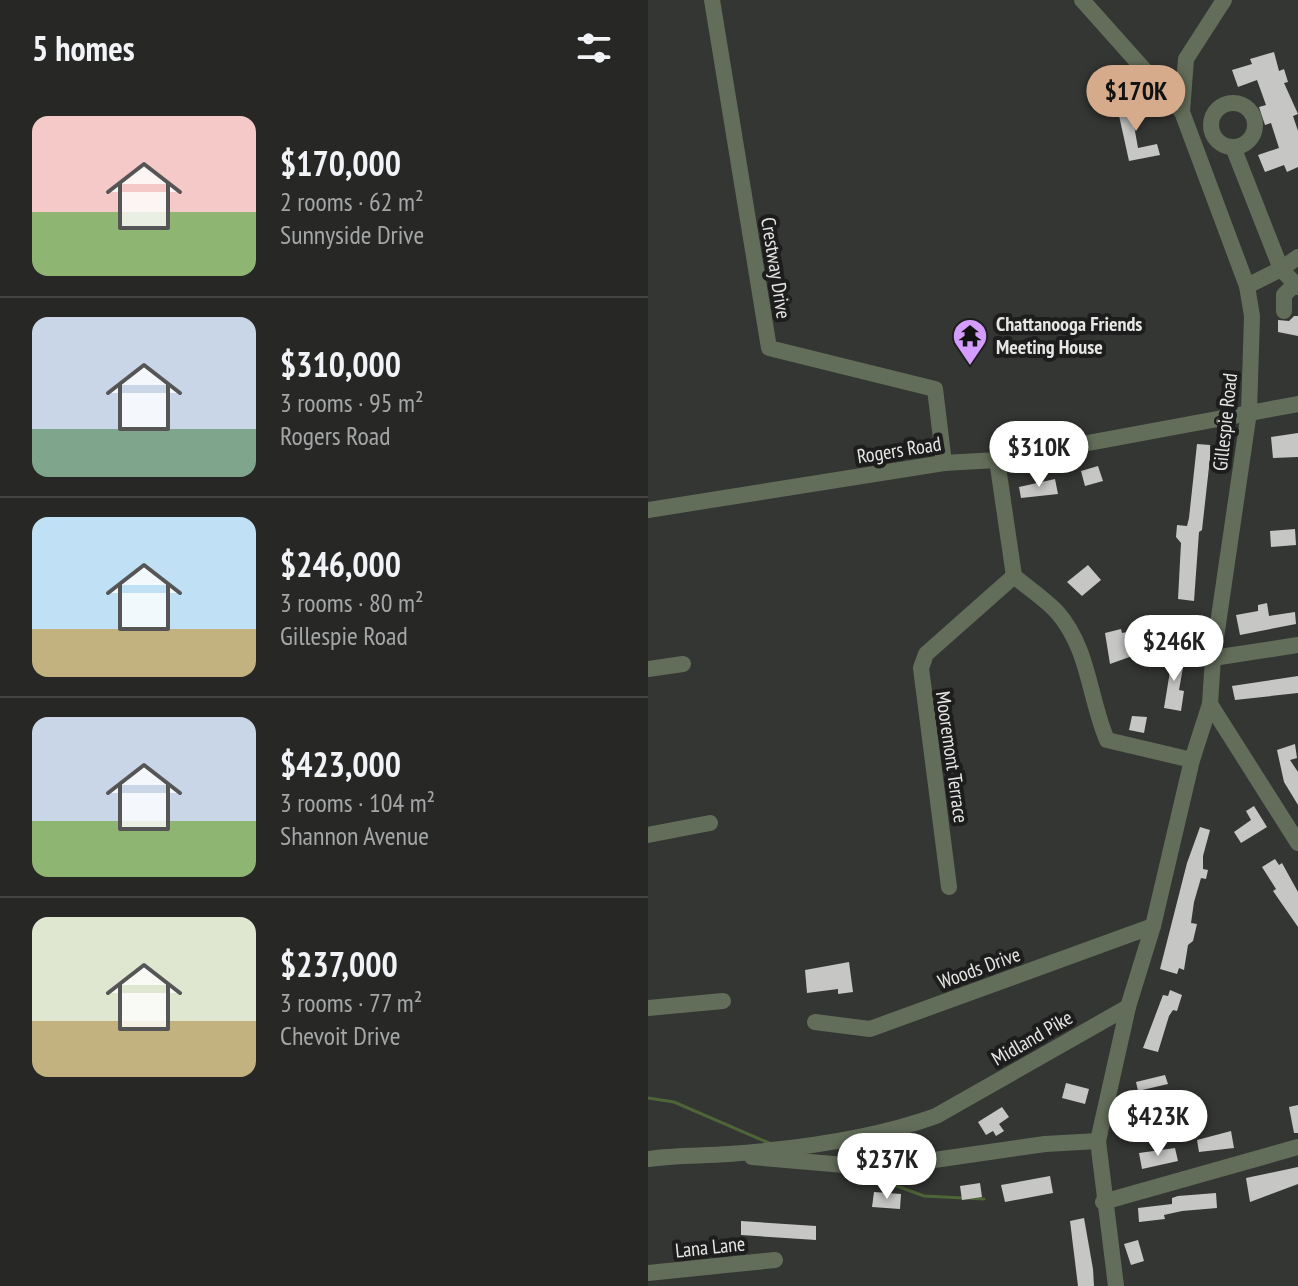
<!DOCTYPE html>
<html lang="en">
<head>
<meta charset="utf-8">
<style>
	body { margin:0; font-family:"PT Sans Narrow",sans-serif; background:#333432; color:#f1f3f6; height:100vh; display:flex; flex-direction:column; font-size:30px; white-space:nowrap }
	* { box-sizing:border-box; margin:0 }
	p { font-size:26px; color:#a4a6a7 }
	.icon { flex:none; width:44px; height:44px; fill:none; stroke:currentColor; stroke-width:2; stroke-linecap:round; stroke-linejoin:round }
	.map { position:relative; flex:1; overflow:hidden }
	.panel { display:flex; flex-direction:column; background:#272826; width:648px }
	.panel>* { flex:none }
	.price { position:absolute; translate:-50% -68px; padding:0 18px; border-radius:28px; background:#fff; color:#222; font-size:26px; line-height:52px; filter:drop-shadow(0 2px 4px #0008) }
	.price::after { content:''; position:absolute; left:50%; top:48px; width:24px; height:18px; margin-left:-12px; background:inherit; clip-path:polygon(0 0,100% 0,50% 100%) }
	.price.current { background:#d6ab8b; color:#111 }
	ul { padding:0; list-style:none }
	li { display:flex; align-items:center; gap:24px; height:200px; padding:0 32px }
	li+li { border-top:2px solid #434443 }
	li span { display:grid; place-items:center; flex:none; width:224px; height:160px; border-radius:16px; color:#555 }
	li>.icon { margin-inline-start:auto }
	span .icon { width:96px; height:96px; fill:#fffc; stroke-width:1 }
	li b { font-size:34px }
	h2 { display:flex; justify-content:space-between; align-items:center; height:96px; padding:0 32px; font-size:34px }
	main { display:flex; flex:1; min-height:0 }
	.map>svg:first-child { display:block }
</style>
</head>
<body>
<main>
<section class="panel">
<h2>5 homes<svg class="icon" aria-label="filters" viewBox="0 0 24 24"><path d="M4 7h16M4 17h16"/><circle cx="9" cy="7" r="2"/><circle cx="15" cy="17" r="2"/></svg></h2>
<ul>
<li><span style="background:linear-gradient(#f6c9c9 60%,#8fb573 0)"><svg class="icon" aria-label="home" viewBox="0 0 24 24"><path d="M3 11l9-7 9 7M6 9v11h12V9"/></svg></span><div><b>$170,000</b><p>2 rooms · 62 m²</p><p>Sunnyside Drive</p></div></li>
<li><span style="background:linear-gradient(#c9d6e8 70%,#7fa58c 0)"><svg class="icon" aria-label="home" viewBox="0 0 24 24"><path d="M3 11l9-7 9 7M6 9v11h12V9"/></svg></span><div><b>$310,000</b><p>3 rooms · 95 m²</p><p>Rogers Road</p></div></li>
<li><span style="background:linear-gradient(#bfe0f5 70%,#c2b280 0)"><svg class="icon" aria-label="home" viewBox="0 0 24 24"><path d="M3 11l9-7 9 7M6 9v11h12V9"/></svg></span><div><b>$246,000</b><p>3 rooms · 80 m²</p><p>Gillespie Road</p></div></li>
<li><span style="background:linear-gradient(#c9d6e8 65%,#8fb573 0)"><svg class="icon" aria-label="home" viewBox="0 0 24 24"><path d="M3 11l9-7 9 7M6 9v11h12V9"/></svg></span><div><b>$423,000</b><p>3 rooms · 104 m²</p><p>Shannon Avenue</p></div></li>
<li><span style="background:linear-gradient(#dfe7d0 65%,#c2b280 0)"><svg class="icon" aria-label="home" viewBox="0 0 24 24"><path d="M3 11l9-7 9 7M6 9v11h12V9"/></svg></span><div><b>$237,000</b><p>3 rooms · 77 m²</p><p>Chevoit Drive</p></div></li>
</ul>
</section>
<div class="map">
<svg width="650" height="1286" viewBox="0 0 650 1286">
	<rect width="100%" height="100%" fill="#343633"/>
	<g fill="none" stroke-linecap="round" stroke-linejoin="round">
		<g stroke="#4e6537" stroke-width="3">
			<path d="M0,1098L26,1102L121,1143"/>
			<path d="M216,1174L276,1196L336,1199"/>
		</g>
	</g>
	<g fill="#c6c7c4">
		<path d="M626,52L631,71L636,69L640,82L636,83L650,114L645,116L650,131V167L639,172L636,165L617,172L610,155L631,148L623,123L617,125L611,107L618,105L609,80L590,87L584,70L604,64L602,59Z"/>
		<path d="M502,104L504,116L485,120L490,148L509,144L512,155L481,161L470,111Z"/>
		<path d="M646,316H650V336L630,332V320L641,321Z"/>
		<path d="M650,433V457L625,458L623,437Z"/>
		<path d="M549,444L562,445V458L554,530L551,532L546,601L530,599L533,543L528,537L529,525L539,526L541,518Z"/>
		<path d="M450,466L455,481L437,486L433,471Z"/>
		<path d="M407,479L410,494L373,498L371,487Z"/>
		<path d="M647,529L648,545L623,547L622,531Z"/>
		<path d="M440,565L453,580L434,596L419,582Z"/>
		<path d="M619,603L621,616L647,612L648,624L592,635L588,615L610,611V605Z"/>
		<circle cx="540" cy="630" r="9"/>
		<path d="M473,629L474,633L479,632L487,655L462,664L457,633Z"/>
		<path d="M515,652L526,654L525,659L536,662L531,690L536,691L533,711L516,708L523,665L513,664Z"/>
		<path d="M650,676V693L587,700L584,686Z"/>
		<path d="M484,716L499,717L496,733L481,730Z"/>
		<path d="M647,744L649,758L642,760L650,772V805L636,782L629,750Z"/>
		<path d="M606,806L619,827L593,843L586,832L603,820L598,811Z"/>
		<path d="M552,827L562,830L555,856V869L560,870L558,879L553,878L546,902L543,923L549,924L545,941L540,945L536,970L531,968L529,974L512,969L539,863Z"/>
		<path d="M627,859L631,865L634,863L650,892V927L625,891L628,889L614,867Z"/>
		<path d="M201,962L205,992L190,994V989L159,993L157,970Z"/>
		<path d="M522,990L534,995L529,1011L525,1010L521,1016L510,1052L495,1048L515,995L520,996Z"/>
		<path d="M517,1075L520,1084L490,1091L488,1082Z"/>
		<path d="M418,1083L441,1089L437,1104L414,1098Z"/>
		<path d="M650,1105V1133H646L641,1107Z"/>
		<path d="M354,1107L361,1117L351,1124L356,1131L348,1136L345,1131L338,1135L330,1122Z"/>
		<path d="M583,1131L586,1148L551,1152L549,1140Z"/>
		<path d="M527,1148L530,1161L494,1169L491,1153Z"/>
		<path d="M650,1167V1184L602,1202L598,1178Z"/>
		<path d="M402,1176L405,1193L357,1202L353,1185Z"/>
		<path d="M332,1183L334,1197L314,1200L312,1186Z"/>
		<path d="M226,1192L253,1194L252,1209L224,1207Z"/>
		<path d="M568,1193L569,1208L534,1211L516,1215L517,1219L491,1222L490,1208L524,1204V1198L530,1196Z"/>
		<path d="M436,1218L445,1269L446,1286H430L422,1221Z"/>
		<path d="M93,1221L168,1226V1240L93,1235Z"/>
		<path d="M490,1240L496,1261L483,1265L476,1244Z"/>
	</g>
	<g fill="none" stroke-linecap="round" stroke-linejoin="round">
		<g stroke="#636e5a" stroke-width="16">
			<path d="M64,0L121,348L287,389L296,463"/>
			<path d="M434,0L534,112"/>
			<circle cx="585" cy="125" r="22"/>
			<path d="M585,147L633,269L599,286"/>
			<path d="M650,257L633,269L650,287"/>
			<path d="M636,311V295L647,284"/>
			<path d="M349,460L366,576C380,588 397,599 409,612C441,648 441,698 459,740L544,760"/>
			<path d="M0,510L296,463L349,460L650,404"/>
			<path d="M565,658L650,645"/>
			<path d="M0,669L35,664"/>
			<path d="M562,704L650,843"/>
			<path d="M0,835L62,823"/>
			<path d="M301,887L273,668L278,654L366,576"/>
			<path d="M0,1008L75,1001"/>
			<path d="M167,1022L222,1029L505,926"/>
			<path d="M104,1157L231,1168L397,1144L450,1141"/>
			<path d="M0,1159C26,1155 54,1156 81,1154C148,1149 224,1139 288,1116L480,1007"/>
			<path d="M455,1202L650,1147"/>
			<path d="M0,1273L127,1260"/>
			<path d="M468,1286L450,1141L480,1007L505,926L544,760L562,704L565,658L601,412L604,316L599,286L534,112L538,59L576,0"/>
		</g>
	</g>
	<defs>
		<symbol id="temple-pin" viewBox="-11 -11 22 30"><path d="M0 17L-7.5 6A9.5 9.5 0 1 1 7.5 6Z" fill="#d49cfc" stroke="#1c1d1c"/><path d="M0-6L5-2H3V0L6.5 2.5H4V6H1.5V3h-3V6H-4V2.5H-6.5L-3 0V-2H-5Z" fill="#111"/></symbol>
	</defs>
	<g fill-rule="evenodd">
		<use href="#temple-pin" x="302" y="316" width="40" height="54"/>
	</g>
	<g text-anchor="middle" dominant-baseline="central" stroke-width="8" stroke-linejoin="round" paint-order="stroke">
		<g font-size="20" fill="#e6e7e5" stroke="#1c1d1c">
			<text transform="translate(128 268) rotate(81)">Crestway Drive</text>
			<text transform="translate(577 422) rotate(-84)">Gillespie Road</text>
			<text transform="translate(251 450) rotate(-9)">Rogers Road</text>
			<text transform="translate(304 757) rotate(82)">Mooremont Terrace</text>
			<text transform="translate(331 968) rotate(-20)">Woods Drive</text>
			<text transform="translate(384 1038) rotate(-30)">Midland Pike</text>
			<text transform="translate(62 1247) rotate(-6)">Lana Lane</text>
		</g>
		<g font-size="20" font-weight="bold" fill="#e6e7e5" stroke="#1c1d1c" text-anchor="start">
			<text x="348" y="324">Chattanooga Friends<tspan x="348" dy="23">Meeting House</tspan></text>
		</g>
	</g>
</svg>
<b class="price current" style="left:488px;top:133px">$170K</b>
<b class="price" style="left:391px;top:489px">$310K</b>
<b class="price" style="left:526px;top:683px">$246K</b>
<b class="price" style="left:510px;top:1158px">$423K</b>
<b class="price" style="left:239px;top:1201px">$237K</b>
</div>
</main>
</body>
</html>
